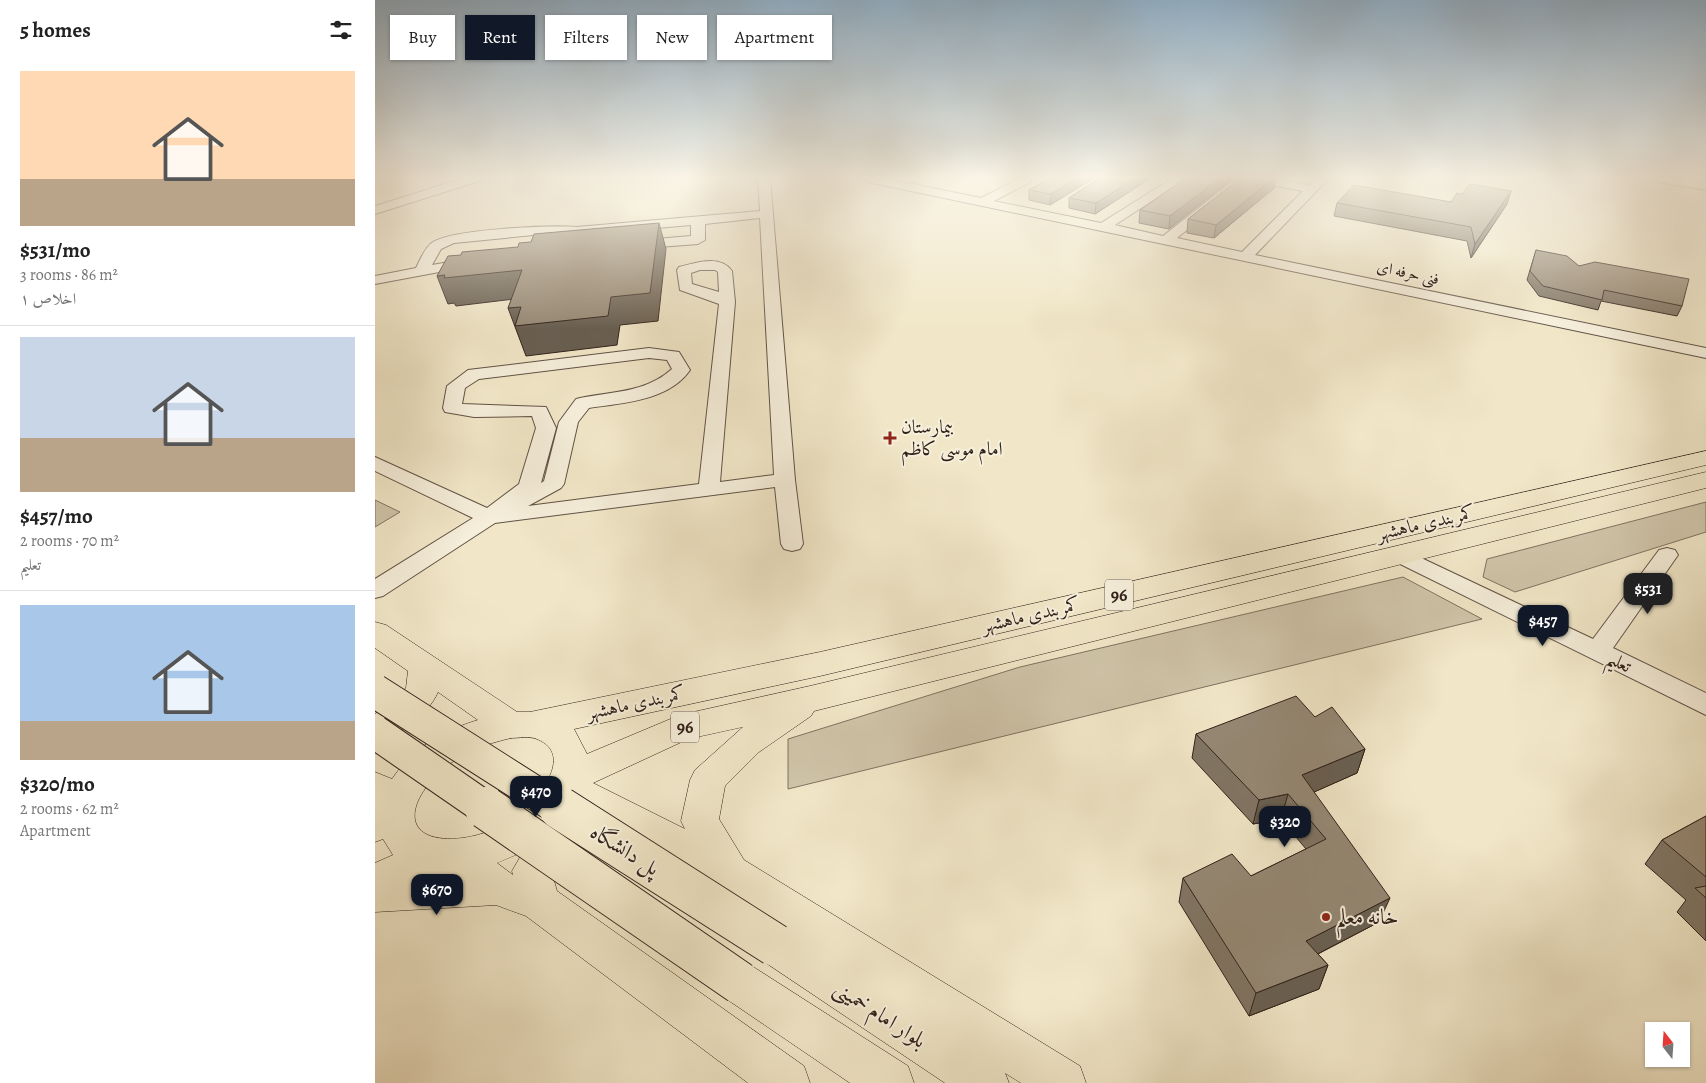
<!DOCTYPE html>
<html lang="en">
<head>
<meta charset="utf-8">
<style>
	body { margin:0; font-family:Alegreya,Amiri,serif; background:#f6f6f6; color:#222; height:100vh; display:flex; flex-direction:column; font-size:19px; white-space:nowrap }
	* { box-sizing:border-box; margin:0 }
	p { font-size:16px; color:#767676 }
	.icon { flex:none; width:28px; height:28px; fill:none; stroke:currentColor; stroke-width:2; stroke-linecap:round; stroke-linejoin:round }
	.map { position:relative; flex:1; overflow:hidden }
	.sheet { display:flex; flex-direction:column; background:#fff; width:375px }
	.sheet>* { flex:none }
	.banner { position:absolute; left:15px; top:15px; width:475px; height:45px; display:flex; gap:10px }
	.needle { width:32px; rotate:343deg }
	.fabs { position:absolute; left:1270px; top:1022px; display:grid; gap:10px }
	.fabs a { display:grid; place-items:center; width:45px; height:45px; border-radius:0px; background:#fff; box-shadow:0 1px 4px #0004; font-size:25px }
	.price { position:absolute; translate:-50% -42px; padding:0 11px; border-radius:10px; background:#111827; color:#fff; font-size:16px; line-height:32px; filter:drop-shadow(0 1px 2px #0008) }
	.price::after { content:''; position:absolute; left:50%; top:30px; width:15px; height:11px; margin-left:-8px; background:inherit; clip-path:polygon(0 0,100% 0,50% 100%) }
	.price.selected { background:#222; color:#fff }
	ul { padding:0; list-style:none }
	li { display:grid; align-content:center; gap:10px; height:265px; padding:0 20px }
	li+li { border-top:1px solid #e0e0e0 }
	li span { display:grid; place-items:center; height:155px; border-radius:0px; color:#555 }
	li>.icon { margin-inline-start:auto }
	span .icon { width:90px; height:90px; fill:#fffc; stroke-width:1 }
	li b { font-size:21px }
	h2 { display:flex; justify-content:space-between; align-items:center; height:60px; padding:0 20px; font-size:21px }
	.pill { padding:0 18px; border-radius:0px; background:#fff; box-shadow:0 1px 4px #0004; font-size:18px; line-height:45px }
	.pill.selected { background:#111827; color:#fff }
	main { display:flex; flex:1; min-height:0 }
	.map>svg:first-child { display:block }
</style>
</head>
<body>
<main>
<section class="sheet">
<h2>5 homes<svg class="icon" aria-label="filters" viewBox="0 0 24 24"><path d="M4 7h16M4 17h16"/><circle cx="9" cy="7" r="2"/><circle cx="15" cy="17" r="2"/></svg></h2>
<ul>
<li><span style="background:linear-gradient(#ffd9b3 70%,#b9a48a 0)"><svg class="icon" aria-label="home" viewBox="0 0 24 24"><path d="M3 11l9-7 9 7M6 9v11h12V9"/></svg></span><div><b>$531/mo</b><p>3 rooms · 86 m²</p><p>اخلاص ۱</p></div></li>
<li><span style="background:linear-gradient(#c9d6e8 65%,#b9a48a 0)"><svg class="icon" aria-label="home" viewBox="0 0 24 24"><path d="M3 11l9-7 9 7M6 9v11h12V9"/></svg></span><div><b>$457/mo</b><p>2 rooms · 70 m²</p><p>تعلیم</p></div></li>
<li><span style="background:linear-gradient(#a9c7e8 75%,#b9a48a 0)"><svg class="icon" aria-label="home" viewBox="0 0 24 24"><path d="M3 11l9-7 9 7M6 9v11h12V9"/></svg></span><div><b>$320/mo</b><p>2 rooms · 62 m²</p><p>Apartment</p></div></li>
</ul>
</section>
<div class="map">
<svg width="1331" height="1083" viewBox="0 0 1331 1083">
	<rect width="100%" height="100%" fill="#f1e7c8"/>
	<filter id="stains"><feTurbulence type="fractalNoise" baseFrequency=".004" numOctaves="4"/><feColorMatrix values="0 0 0 0 .2 0 0 0 0 .09 0 0 0 0 .02 0 0 0 .5 -.17"/></filter>
	<radialGradient id="worn" r=".72"><stop offset=".6" stop-color="#630" stop-opacity="0"/><stop offset="1" stop-color="#630" stop-opacity=".3"/></radialGradient>
	<g fill="#d0c5aa" stroke="#807362">
		<path d="M0,500L25,512L0,527Z"/>
		<path d="M1331,502V532L1140,592L1108,577L1112,559Z"/>
		<path d="M1028,577L1107,619L413,789V739L645,667Z"/>
	</g>
	<g fill="none" stroke-linecap="round" stroke-linejoin="round">
		<defs>
			<g id="minor">
				<path d="M89,178H106L104,181L0,214V206Z"/>
				<path d="M383,178H395L420,480L428,544L425,549L417,551L409,549L406,544L400,487L120,523L8,596L0,598V579L98,518L0,471V457L112,508L144,484L161,428L157,416L99,417L70,412L68,408L72,386L93,370L274,348L304,352L315,370C294,401 247,403 214,408L203,422L189,484L186,488L153,506L324,484L344,304L305,290L302,270L304,267C321,263 345,254 357,271L360,302L345,482L399,475L385,218L330,224V240L323,244L258,249L251,245L258,241L316,236V225L202,235L179,233L79,243L66,249L57,265L97,258L104,262L102,265L0,284V276L41,268C45,260 50,247 58,242C79,229 175,225 202,227L385,211ZM325,270H340L343,272L344,292L317,284L316,273ZM274,358L292,360L297,369C269,394 235,391 201,399L184,422L169,481L166,483L181,428L171,407L87,404L90,388L104,379Z"/>
				<path d="M487,178H508L606,198L645,178H659L657,181L619,201L726,223L798,178H812L740,225L788,236L862,178H894L934,185L942,178H954L880,255L1331,348V358L493,182ZM873,181L928,191L867,252L802,238Z"/>
				<path d="M1278,178H1303L1331,182V190L1284,182Z"/>
				<path d="M1023,547L1218,639L1284,550L1292,548L1300,550L1303,555L1238,648L1331,693V715L1015,559L1012,554L1015,549Z"/>
			</g>
			<g id="major">
				<path d="M1331,451V465L445,676L199,729L212,754L305,715L435,686L1331,472V488L439,711L436,716L384,752L350,786L344,819L369,860L705,1066L711,1083H646L630,1073L634,1083H570L385,959L379,945L385,931L400,925L405,927C338,883 269,843 197,807L186,821L194,824L200,836L177,874L182,891L429,1066L435,1083H373L151,916L121,905L0,912V863L18,855L8,839L0,842V772L17,779C38,748 67,731 103,720L63,692C52,717 25,733 0,741V714L31,688L33,671L0,648V622L11,625L142,712H155L445,652ZM368,727L320,770L315,780L306,821L310,829L218,783L313,739ZM136,738C144,738 155,736 162,739C201,755 162,800 143,815C127,827 109,835 88,838C28,845 28,806 65,772C85,753 110,744 136,738ZM148,852L137,871L138,875L122,863Z"/>
				<path d="M365,962L380,968L533,1066L539,1083H475L350,998L343,983L350,968Z"/>
			</g>
		</defs>
		<use href="#minor" stroke="#615246" stroke-width="2"/>
		<use href="#major" stroke="#31211a" stroke-width="1"/>
		<use href="#minor" fill="#f6efdb" fill-rule="evenodd"/>
		<use href="#major" fill="#f1e7c8" fill-rule="evenodd"/>
		<defs>
			<g id="major-bridge-far1">
				<path d="M0,691L187,810"/>
				<path d="M0,732L113,810"/>
			</g>
			<g id="major-bridge">
				<path d="M111,808L365,983"/>
				<path d="M185,808L400,945"/>
			</g>
		</defs>
		<use href="#major-bridge-far1" stroke="#31211a" stroke-width="35" stroke-linecap="butt"/>
		<use href="#major-bridge" stroke="#31211a" stroke-width="44" stroke-linecap="butt"/>
		<use href="#major-bridge-far1" stroke="#f1e7c8" stroke-width="33"/>
		<use href="#major-bridge" stroke="#f1e7c8" stroke-width="42"/>
	</g>
	<g fill="#807564" stroke="#31211a">
		<path d="M675,178H719L675,205L654,200V190Z"/>
		<path d="M725,178H776L720,214L694,208V198Z"/>
		<path d="M811,178L794,229L764,223L765,210Z"/>
		<path d="M866,178H901L899,188L839,238L812,233L813,219Z"/>
		<path d="M1136,191L1132,204L1096,258L1092,241L959,216L962,203L1076,202L1087,194Z"/>
		<path d="M1161,250L1204,266L1307,306L1302,316L1226,301L1223,310L1164,296L1152,280Z"/>
		<path d="M940,717L990,749L982,773L939,792L1004,922L943,954L953,965L944,989L874,1016L804,902L808,878L876,876L931,849L906,819L878,824L817,758L821,734Z"/>
		<path d="M1331,816V941L1302,912L1311,900L1270,864L1287,840Z"/>
	</g>
	<g fill="#685f51" stroke="#31211a">
		<path d="M703,178H719L675,205L676,194Z"/>
		<path d="M761,178H776L720,214L721,203Z"/>
		<path d="M845,178H859L794,229L795,216Z"/>
		<path d="M899,178H901L899,188L839,238L841,225Z"/>
		<path d="M1136,191L1132,204L1096,258L1100,244Z"/>
		<path d="M284,223L291,249L283,321L245,325L242,345L151,356L133,308L236,297Z"/>
		<path d="M147,270L156,297L81,306L79,303L73,304L62,276Z"/>
		<path d="M990,749L982,773L921,800L927,775Z"/>
		<path d="M913,794L906,819L878,824L884,800Z"/>
		<path d="M1015,898L1004,922L923,964L931,941Z"/>
		<path d="M953,965L944,989L874,1016L881,993Z"/>
	</g>
	<g fill="#958874" stroke="#31211a">
		<path d="M675,178H703L676,194L654,190Z"/>
		<path d="M725,178H761L721,203L694,198Z"/>
		<path d="M811,178H845L795,216L765,210Z"/>
		<path d="M866,178H899L841,225L813,219Z"/>
		<path d="M1095,184L1136,191L1100,244L1096,227L962,203L979,185L1076,202L1082,193L1087,194Z"/>
		<path d="M284,223L275,293L236,297L233,316L140,326L146,307L133,308L147,270L69,278L70,275L62,276L73,256L86,255L87,252L143,247L144,243L156,242L159,234Z"/>
		<path d="M1161,250L1192,256L1204,266L1220,262L1314,279L1307,306L1229,290L1227,300L1168,286L1155,271Z"/>
		<path d="M921,696L940,717L957,707L990,749L927,775L1015,898L931,941L953,965L881,993L808,878L857,854L876,876L951,839L913,794L884,800L821,734Z"/>
		<path d="M1331,816V877L1287,840Z"/>
		<path d="M1331,886V898L1320,888Z"/>
	</g>
	<linearGradient id="sky" x2="0" y2="1"><stop stop-color="#91aec4"/><stop offset="0.54" stop-color="#f9f4e6"/><stop offset="1" stop-color="#f9f4e6" stop-opacity="0"/></linearGradient>
	<rect width="1331" height="329" fill="url(#sky)"/>
	<g fill="#8f2418" stroke="#f6efdb" stroke-width="2">
		<path d="M512.5 430.5h5v5h5v5h-5v5h-5v-5h-5v-5h5z"/>
		<circle cx="951" cy="917" r="5"/>
	</g>
	<g text-anchor="middle" dominant-baseline="central" stroke-width="4" stroke-linejoin="round" paint-order="stroke">
		<g font-size="16" fill="#31211a" stroke="#f6efdb">
			<text transform="translate(1033 273) rotate(12)">فنی حرفه ای</text>
		</g>
		<g fill="#f6efdb" stroke="#6c5f54" stroke-width="1">
			<rect x="730" y="579.5" width="28" height="31" rx="4"/>
			<rect x="296" y="711.5" width="28" height="31" rx="4"/>
		</g>
		<g font-size="18" font-weight="bold" fill="#31211a">
			<text x="744" y="595">96</text>
			<text x="310" y="727">96</text>
		</g>
		<g font-size="19" fill="#31211a" stroke="#f6efdb" text-anchor="start">
			<text x="526" y="427">بیمارستان<tspan x="526" dy="22">امام موسی کاظم</tspan></text>
		</g>
		<g font-size="19" fill="#31211a" stroke="#f6efdb">
			<text transform="translate(1051 523) rotate(-13)">کمربندی ماهشهر</text>
			<text transform="translate(656 615) rotate(-13)">کمربندی ماهشهر</text>
			<text transform="translate(1244 662) rotate(26)">تعلیم</text>
			<text transform="translate(261 703) rotate(-12)">کمربندی ماهشهر</text>
		</g>
		<g font-size="22" fill="#31211a" stroke="#f6efdb">
			<text transform="translate(250 850) rotate(32)">پل دانشگاه</text>
			<text transform="translate(505 1014) rotate(33)">بلوار امام خمینی</text>
		</g>
		<g font-size="22" fill="#31211a" stroke="#f6efdb" text-anchor="start">
			<text x="961" y="917">خانه معلم</text>
		</g>
	</g>
	<rect width="100%" height="100%" filter="url(#stains)"/>
	<rect width="100%" height="100%" fill="url(#worn)"/>
</svg>
<div class="fabs">
<a><svg class="needle" viewBox="-14 -14 28 28"><path d="M0-13l5 13h-10z" fill="#e53935"/><path d="M0 13l5-13h-10z" fill="#767676"/></svg></a>
</div>
<b class="price selected" style="left:1273px;top:615px">$531</b>
<b class="price" style="left:1168px;top:647px">$457</b>
<b class="price" style="left:161px;top:818px">$470</b>
<b class="price" style="left:910px;top:848px">$320</b>
<b class="price" style="left:62px;top:916px">$670</b>
<div class="banner">
<a class="pill">Buy</a>
<a class="pill selected">Rent</a>
<a class="pill">Filters</a>
<a class="pill">New</a>
<a class="pill">Apartment</a>
</div>
</div>
</main>
</body>
</html>
